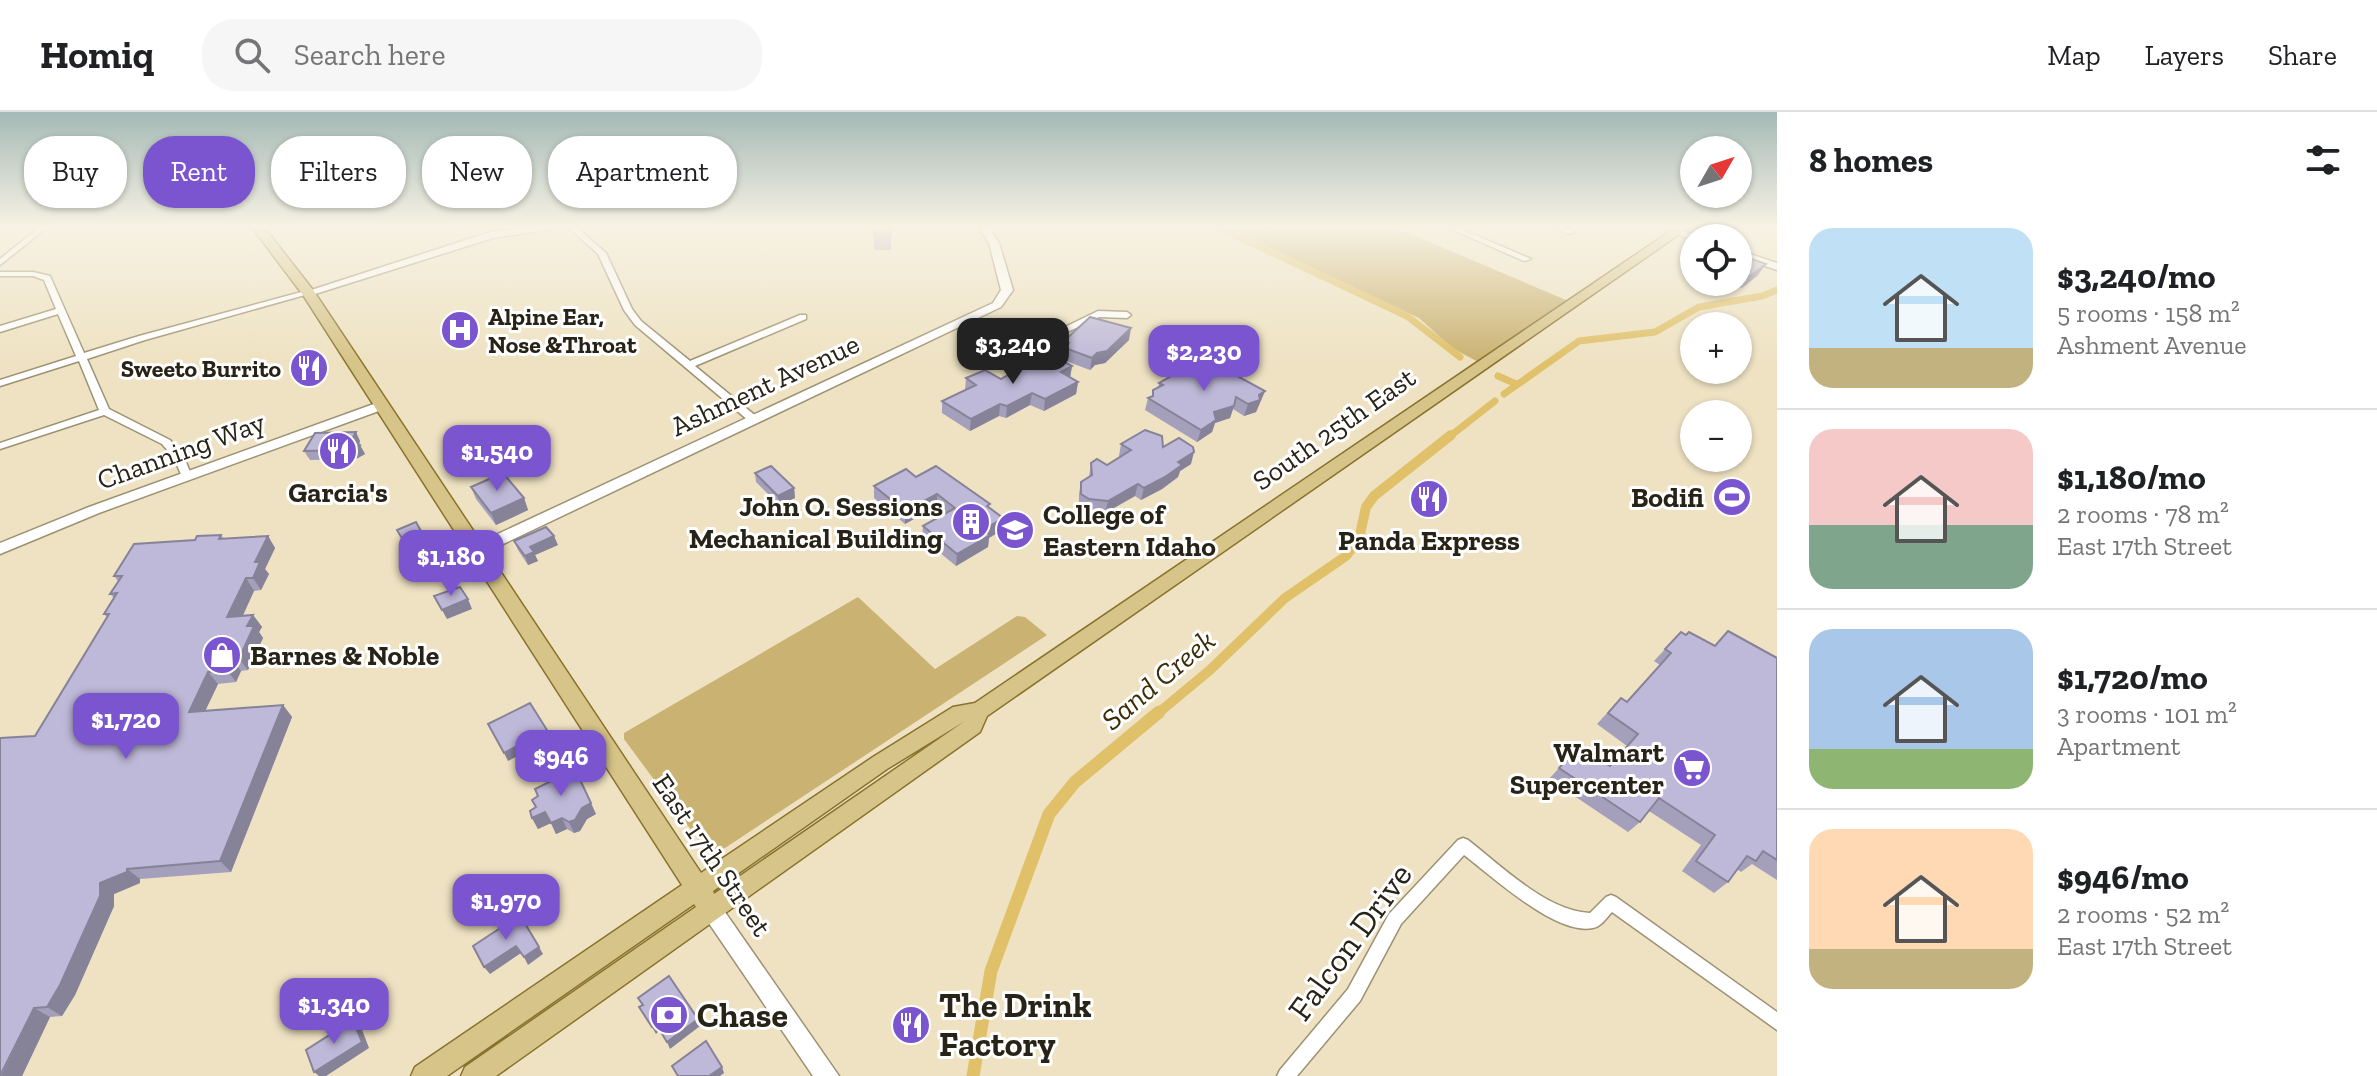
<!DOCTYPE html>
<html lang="en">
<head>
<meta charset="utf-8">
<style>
	body { margin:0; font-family:"Zilla Slab",serif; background:#f6f6f6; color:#202124; height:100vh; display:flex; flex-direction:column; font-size:30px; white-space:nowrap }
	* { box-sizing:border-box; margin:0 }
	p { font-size:26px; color:#757577 }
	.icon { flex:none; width:44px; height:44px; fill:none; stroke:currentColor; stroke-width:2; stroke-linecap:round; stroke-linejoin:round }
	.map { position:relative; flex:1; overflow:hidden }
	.drawer { display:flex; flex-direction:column; background:#fff; width:600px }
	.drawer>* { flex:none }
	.guide { position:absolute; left:24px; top:24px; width:760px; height:72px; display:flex; gap:16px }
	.needle { width:52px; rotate:51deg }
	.fabs { position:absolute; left:1680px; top:24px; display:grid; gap:16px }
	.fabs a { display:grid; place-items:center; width:72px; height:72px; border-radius:50%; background:#fff; box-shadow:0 2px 6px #0004; font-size:40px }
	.price { position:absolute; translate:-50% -68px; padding:0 18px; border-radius:16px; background:#7b55cf; color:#fff; font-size:26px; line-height:52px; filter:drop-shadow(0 2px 4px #0008) }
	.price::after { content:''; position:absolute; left:50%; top:48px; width:24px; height:18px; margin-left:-12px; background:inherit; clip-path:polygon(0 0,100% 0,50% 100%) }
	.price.on { background:#222; color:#fff }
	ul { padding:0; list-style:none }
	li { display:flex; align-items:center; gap:24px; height:200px; padding:0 32px }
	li+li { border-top:2px solid #e0e0e0 }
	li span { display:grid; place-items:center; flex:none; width:224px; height:160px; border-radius:24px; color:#555 }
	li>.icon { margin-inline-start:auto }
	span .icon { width:96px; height:96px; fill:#fffc; stroke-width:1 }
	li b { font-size:34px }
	h2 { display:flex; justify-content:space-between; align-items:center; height:96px; padding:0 32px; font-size:34px }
	.chip { padding:0 28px; border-radius:32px; background:#fff; box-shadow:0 2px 6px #0004; font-size:28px; line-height:72px }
	.chip.on { background:#7b55cf; color:#fff }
	header { display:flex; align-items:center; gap:48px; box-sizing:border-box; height:112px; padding:0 40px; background:#fff; border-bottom:2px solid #e0e0e0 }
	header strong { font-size:38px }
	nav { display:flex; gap:44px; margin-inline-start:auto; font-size:28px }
	.search { width:560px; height:72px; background:#f6f6f6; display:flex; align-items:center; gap:20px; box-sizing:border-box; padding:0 28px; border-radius:32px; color:#757577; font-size:30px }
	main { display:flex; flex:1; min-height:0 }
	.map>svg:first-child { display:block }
</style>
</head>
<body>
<header>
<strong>Homiq</strong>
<div class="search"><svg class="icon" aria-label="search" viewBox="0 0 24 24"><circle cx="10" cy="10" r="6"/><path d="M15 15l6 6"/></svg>Search here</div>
<nav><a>Map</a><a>Layers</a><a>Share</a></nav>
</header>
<main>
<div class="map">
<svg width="1777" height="964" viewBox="0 0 1777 964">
	<rect width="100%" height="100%" fill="#eee2c2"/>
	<g fill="#cab272">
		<path d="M1223,114H1392L1573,191L1484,253L1452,236L1419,206Z"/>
		<path d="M858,485L935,557L1017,504L1025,505L1047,523L725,736L714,738L703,734L624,627V621Z"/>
	</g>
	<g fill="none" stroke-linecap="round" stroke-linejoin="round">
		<g stroke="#e0c16a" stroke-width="7">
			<path d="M1216,114L1407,204L1460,245"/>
			<path d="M1498,264L1516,272"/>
			<path d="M1504,282L1579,229L1655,220L1699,195L1762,184L1777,178"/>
			<path d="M1449,325L1495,289"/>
		</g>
		<path stroke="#e0c16a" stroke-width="10" d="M1157,602L1210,558L1285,486L1346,444L1359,427L1366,395L1374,384L1451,323"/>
		<path stroke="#e0c16a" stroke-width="13" d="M973,964L991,859L1049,702L1075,670L1159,600"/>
		<defs>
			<g id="street">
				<path d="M41,114H49L0,153V147Z"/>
				<path d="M567,114H575L606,141L632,197L641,209L690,249L800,203H806V207L695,254L757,305V309H749L635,213L624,198L598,142Z"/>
				<path d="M1404,114H1414L1405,120H1399V116Z"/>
				<path d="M1444,114H1454L1531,147L1524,149Z"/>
				<path d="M1551,114H1561L1575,120L1568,122Z"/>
				<path d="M0,160H33L50,164L84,241L139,224L305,179L312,181L145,228L87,247L109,297L170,328L184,345L192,365L187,368L183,367L174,346L162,332L104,303L0,337V331L99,298L79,249L0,274V268L76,244L58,202L0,220V214L56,197L44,168L33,164H0Z"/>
				<path d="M1098,199L1127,200L1131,203L1127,206L1099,205L1036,235L1033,236L1028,233Z"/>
				<path d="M1463,726L1468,728C1502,754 1546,799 1590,801L1606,785L1611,783L1616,785L1777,900V918L1612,800C1607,805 1601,815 1593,816C1556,824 1492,764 1464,743L1401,812L1360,889L1297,964H1277L1280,958L1348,877L1389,802L1458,728Z"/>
			</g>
			<g id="secondary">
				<path d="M533,114H558L553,117L493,126L312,183L302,181L487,121Z"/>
				<path d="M978,114H988L999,131L1013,178L1001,195L480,443H470L467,439L470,435L993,191L1001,178L989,131Z"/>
				<path d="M1657,114H1671L1701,126L1692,128Z"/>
				<path d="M1738,138L1777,151V158L1738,145Z"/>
				<path d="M382,289L387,290V296L99,401L0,442V431L89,395Z"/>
				<path d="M711,787L718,790L839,964H813L704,804L701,797L704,790Z"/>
			</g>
			<path id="primary" d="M251,114H263L313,178L701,761L873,645L953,595L975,591L1678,114H1691L987,604L980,620L496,964H461L465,955L696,795L694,792L447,964H411L415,955L682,773L303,183ZM965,609L714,782L713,779L887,657Z"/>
		</defs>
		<use href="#street" stroke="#9c9173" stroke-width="3"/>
		<use href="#secondary" stroke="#9c9173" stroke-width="3"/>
		<use href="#primary" stroke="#89722d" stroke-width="3"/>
		<use href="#street" fill="#fff" fill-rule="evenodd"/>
		<use href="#secondary" fill="#fff" fill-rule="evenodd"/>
		<use href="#primary" fill="#d7c488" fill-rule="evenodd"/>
	</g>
	<g fill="#a49fbb">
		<path d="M891,114V138H874V121Z"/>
		<path d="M1738,142L1758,163L1742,176L1727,170H1738Z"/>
		<path d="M1129,228L1105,251L1095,253L1090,258L1063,248L1064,242L1062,241L1064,229Z"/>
		<path d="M1193,250L1265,279L1256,300L1244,304L1233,297L1230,306L1215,311L1212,320L1197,330L1145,298L1148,286L1152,284L1153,278L1158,276L1159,271L1183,262L1191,258Z"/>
		<path d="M1072,254L1070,265L1078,270L1076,282L1044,299L1030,293L1006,306L999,304L970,319L942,301V289L965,278L966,266L1001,267Z"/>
		<path d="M360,329L359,332L365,342L356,347L310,348L304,339Z"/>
		<path d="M1121,332L1163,335L1191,352L1180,359L1178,365L1162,377L1141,388L1135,384L1105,401L1087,400L1079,394V382L1081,370L1089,365L1091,351L1107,353L1120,345L1119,344Z"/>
		<path d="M755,361L794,376L795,386L779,393L756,370Z"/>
		<path d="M916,365L990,396L1002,418L989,426L988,435L956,454L922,426L923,414L946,401L937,394L905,412L874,386V374Z"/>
		<path d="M471,375L524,386L528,398L496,413L476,387Z"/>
		<path d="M221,423L224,427L268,424L275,436L265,457L269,462L261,478L254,479L243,504L253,503L262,515L259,520L263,526L248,558L241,559L236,570L218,572L205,599L283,593L292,605L231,760L140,767V771L114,782V794L75,883L62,904L50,905L22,964L35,624L107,505L104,502L114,486L110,482L118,469L114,464Z"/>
		<path d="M514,429L558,433L535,443L538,449L528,453L518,438Z"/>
		<path d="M1728,519L1777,546V768L1752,752L1741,760L1737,757L1728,770L1714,781L1682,759L1701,733L1649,699L1640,710L1628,720L1549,667L1579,634L1609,654L1627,634L1597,612L1621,586L1627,589L1660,553L1654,549L1681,520L1714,534Z"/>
		<path d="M596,702L587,707L580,719L574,721L567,717L556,722L551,711L538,717L532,706Z"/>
	</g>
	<g fill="#868298">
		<path d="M1766,152L1758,163L1742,176L1750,164Z"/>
		<path d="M1131,216L1129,228L1105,251L1095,253L1090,258L1092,246Z"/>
		<path d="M1072,254L1070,266L1061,260Z"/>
		<path d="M1078,270L1076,282L1044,299L1045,287Z"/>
		<path d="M1265,279L1256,300L1244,304L1248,292Z"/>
		<path d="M1032,281L1030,293L1006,306L1007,294Z"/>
		<path d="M1000,292L999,304L970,319L971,307Z"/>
		<path d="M1234,294L1230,306L1215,311L1212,320L1197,330L1201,318L1214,300Z"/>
		<path d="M356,320L360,329L357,335L360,333L365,342L356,347L351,338L352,327Z"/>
		<path d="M1194,340L1191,352L1180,359L1178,365L1162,377L1141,388L1144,376L1178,350Z"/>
		<path d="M1138,372L1135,384L1105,401L1108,389Z"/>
		<path d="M794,376L795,386L779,393L778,384Z"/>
		<path d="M937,382V394L905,412V399Z"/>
		<path d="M524,386L528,398L496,413L491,401Z"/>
		<path d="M1003,406L1002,418L989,426L988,435L956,454L957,442L983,418Z"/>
		<path d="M268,424L275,436L265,457L269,462L261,478L253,466L255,450Z"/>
		<path d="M554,424L558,433L535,443L538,449L528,453L525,444L530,435Z"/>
		<path d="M428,432L433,441L414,447L409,438Z"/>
		<path d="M246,466L254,479L236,517L227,505Z"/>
		<path d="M468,487L472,497L447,507L442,498Z"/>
		<path d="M253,503L262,515L259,520L263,526L248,558L239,547L247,514Z"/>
		<path d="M232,547L241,559L236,570L227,558Z"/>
		<path d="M208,560L218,572L199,612L189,600Z"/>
		<path d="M283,593L292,605L231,760L220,749Z"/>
		<path d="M547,618L550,627L508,649L504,641Z"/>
		<path d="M591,691L596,702L587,707L580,719L574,721L569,710L582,696Z"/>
		<path d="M545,700L551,711L538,717L532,706Z"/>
		<path d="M562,706L567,717L556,722L551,711Z"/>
		<path d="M127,757L140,767V771L114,782V794L75,883L62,904L47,895L100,771Z"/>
		<path d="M525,811L543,842L528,853L524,845Z"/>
		<path d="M516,834L521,841L490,862L484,855Z"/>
		<path d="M34,896L50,905L22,964H1Z"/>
		<path d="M698,907L700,914L670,937L667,930Z"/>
		<path d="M353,908L361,915L369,936L326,964H319L314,960Z"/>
		<path d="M656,912L659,919L656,922L652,915Z"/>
		<path d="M722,955L724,961L720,964H709Z"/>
	</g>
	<g fill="#bfb9d9" stroke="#868298" stroke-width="2">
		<path d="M875,114H891V122L874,121Z"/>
		<path d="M1738,142L1766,152L1750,164L1738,160Z"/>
		<path d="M1090,205L1131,216L1107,239L1097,241L1092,246L1065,236L1069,231L1064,229Z"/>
		<path d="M1046,240L1072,254L1061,260L1078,270L1045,287L1032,281L1007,294L1000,292L971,307L942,289L976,273L966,266L985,258L1001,267Z"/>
		<path d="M1206,247L1265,279L1259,283L1260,288L1248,292L1236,285L1234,294L1214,300L1216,308L1201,318L1148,286L1153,284V278L1163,273L1159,271L1177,261L1183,262L1194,256L1193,250Z"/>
		<path d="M1145,318L1162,324L1163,335L1179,326L1193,335L1194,340L1178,350L1182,353L1165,365L1144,376L1138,372L1108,389L1089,387L1081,382V370L1092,363L1091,351L1097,347L1107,353L1131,338L1121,332Z"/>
		<path d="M356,320L352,327L360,333L351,338L304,339L315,321Z"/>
		<path d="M771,354L794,376L778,384L755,361Z"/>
		<path d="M936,354L990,392L987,394L1003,406L983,418L990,423L957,442L923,414L955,396L937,382L905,399L874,374L906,357L916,365Z"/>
		<path d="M503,361L524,386L491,401L471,375Z"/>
		<path d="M416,410L428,432L409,438L397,418Z"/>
		<path d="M546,415L554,424L530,435L534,440L525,444L514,429Z"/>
		<path d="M221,423L219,427L268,424L255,450H260L253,466H246L227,505L253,503L247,514H254L239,547H232L227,558L208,560L189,600L283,593L220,749L127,757V760L100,771V784L60,873L47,895L34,896L0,964V626L35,624L109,502H104L117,481L110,482L122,464H114L134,432L195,428L197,424Z"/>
		<path d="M460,475L468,487L442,498L434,484Z"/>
		<path d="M1728,519L1777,546V748L1763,739L1756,749L1747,744L1728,770L1696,749L1715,723L1659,686L1640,710L1559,656L1579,634L1610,654L1638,622L1608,601L1621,586L1627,590L1671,541L1665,537L1681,520L1686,523L1689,520L1715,534Z"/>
		<path d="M530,591L547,618L504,641L488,612Z"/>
		<path d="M575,657L591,691L582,696L575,708L569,710L562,706L551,711L545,700L532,706L530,699L536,695L532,688L538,684L535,677Z"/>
		<path d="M520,803L539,835L524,845L516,834L484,855L473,834Z"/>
		<path d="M669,864L698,907L667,930L656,912L652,915L639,895L643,893L638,886Z"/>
		<path d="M353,908L362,930L314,960L306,938Z"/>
		<path d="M706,929L722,955L709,964H678L672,954Z"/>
	</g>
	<linearGradient id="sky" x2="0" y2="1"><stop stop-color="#a5b9b6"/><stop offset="0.46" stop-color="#f7f2e4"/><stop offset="1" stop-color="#f7f2e4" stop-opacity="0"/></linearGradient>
	<rect width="1777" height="249" fill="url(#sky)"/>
	<defs>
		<symbol id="hospital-disc" viewBox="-11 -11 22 22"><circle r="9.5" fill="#7b55cf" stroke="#fff"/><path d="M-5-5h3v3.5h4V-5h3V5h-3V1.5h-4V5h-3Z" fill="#fff"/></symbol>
		<symbol id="restaurant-disc" viewBox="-11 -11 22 22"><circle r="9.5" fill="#7b55cf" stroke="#fff"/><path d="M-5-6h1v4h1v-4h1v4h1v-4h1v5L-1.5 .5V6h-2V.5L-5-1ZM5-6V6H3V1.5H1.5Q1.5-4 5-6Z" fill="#fff"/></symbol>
		<symbol id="stadium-disc" viewBox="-11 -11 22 22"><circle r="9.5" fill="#7b55cf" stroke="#fff"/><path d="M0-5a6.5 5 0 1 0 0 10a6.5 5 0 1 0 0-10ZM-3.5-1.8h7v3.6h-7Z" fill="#fff"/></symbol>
		<symbol id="building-disc" viewBox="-11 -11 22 22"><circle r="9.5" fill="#7b55cf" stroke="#fff"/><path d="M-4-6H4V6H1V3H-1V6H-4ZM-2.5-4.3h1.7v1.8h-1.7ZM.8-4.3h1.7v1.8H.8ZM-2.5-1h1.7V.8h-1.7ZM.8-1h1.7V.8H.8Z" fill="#fff"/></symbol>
		<symbol id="university-disc" viewBox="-11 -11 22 22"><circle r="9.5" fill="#7b55cf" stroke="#fff"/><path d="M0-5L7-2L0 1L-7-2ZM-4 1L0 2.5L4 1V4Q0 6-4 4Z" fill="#fff"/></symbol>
		<symbol id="shop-disc" viewBox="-11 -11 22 22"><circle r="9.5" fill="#7b55cf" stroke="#fff"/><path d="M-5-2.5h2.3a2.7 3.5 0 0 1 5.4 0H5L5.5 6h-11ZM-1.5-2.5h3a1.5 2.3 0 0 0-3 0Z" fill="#fff"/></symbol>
		<symbol id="supermarket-disc" viewBox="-11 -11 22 22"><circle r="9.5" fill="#7b55cf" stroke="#fff"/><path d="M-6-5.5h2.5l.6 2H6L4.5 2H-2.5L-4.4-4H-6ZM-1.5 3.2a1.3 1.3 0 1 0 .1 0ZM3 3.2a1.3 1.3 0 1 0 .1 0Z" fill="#fff"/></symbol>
		<symbol id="bank-disc" viewBox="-11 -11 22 22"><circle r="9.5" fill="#7b55cf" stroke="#fff"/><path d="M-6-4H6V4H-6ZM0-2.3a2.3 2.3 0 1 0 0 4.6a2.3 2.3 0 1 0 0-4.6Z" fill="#fff"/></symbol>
	</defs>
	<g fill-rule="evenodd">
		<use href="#hospital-disc" x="438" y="196" width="44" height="44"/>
		<use href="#restaurant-disc" x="287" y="234" width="44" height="44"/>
		<use href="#restaurant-disc" x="316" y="317" width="44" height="44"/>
		<use href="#stadium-disc" x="1710" y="363" width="44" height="44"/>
		<use href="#restaurant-disc" x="1407" y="365" width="44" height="44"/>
		<use href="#building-disc" x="949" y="388" width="44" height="44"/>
		<use href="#university-disc" x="993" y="396" width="44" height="44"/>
		<use href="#shop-disc" x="200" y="521" width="44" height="44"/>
		<use href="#supermarket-disc" x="1670" y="634" width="44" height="44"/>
		<use href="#bank-disc" x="647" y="881" width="44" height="44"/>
		<use href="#restaurant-disc" x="889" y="891" width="44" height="44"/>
	</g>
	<g text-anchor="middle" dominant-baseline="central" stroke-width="6" stroke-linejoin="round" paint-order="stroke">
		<g font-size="24" font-weight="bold" fill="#282317" stroke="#fff" text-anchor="start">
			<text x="488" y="204">Alpine Ear,<tspan x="488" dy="28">Nose &amp;Throat</tspan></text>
			<text x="281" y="256" text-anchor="end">Sweeto Burrito</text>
		</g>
		<g font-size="28" fill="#282317" stroke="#fff">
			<text transform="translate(765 273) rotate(-25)">Ashment Avenue</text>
			<text transform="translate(1334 317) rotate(-35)">South 25th East</text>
			<text transform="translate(181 339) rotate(-20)">Channing Way</text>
			<text transform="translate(712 743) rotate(56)">East 17th Street</text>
		</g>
		<g font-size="28" font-weight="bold" fill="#282317" stroke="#fff" text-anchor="end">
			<text x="338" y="380" text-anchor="middle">Garcia's</text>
			<text x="1704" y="385">Bodifi</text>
			<text x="943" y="394">John O. Sessions<tspan x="943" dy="32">Mechanical Building</tspan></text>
			<text x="1043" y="402" text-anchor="start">College of<tspan x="1043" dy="32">Eastern Idaho</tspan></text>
			<text x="1429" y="428" text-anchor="middle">Panda Express</text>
			<text x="250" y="543" text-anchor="start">Barnes &amp; Noble</text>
			<text x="1664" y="640">Walmart<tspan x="1664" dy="32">Supercenter</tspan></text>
		</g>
		<g font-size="30" font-style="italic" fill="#3b2e07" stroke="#fff">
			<text transform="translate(1158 568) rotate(-40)">Sand Creek</text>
		</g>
		<g font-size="34" fill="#282317" stroke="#fff">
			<text transform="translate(1350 830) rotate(-54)">Falcon Drive</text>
		</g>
		<g font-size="34" font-weight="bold" fill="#282317" stroke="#fff" text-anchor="start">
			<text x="939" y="893">The Drink<tspan x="939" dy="39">Factory</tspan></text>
			<text x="697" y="903">Chase</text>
		</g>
	</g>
</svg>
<div class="fabs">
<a><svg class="needle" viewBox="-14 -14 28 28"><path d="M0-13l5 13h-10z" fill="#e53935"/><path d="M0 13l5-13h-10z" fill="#757577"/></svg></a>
<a><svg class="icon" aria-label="locate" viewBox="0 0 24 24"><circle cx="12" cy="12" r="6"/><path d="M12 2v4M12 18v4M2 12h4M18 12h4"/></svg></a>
<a>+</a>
<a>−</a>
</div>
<b class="price on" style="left:1013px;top:274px">$3,240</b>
<b class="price" style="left:1204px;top:281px">$2,230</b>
<b class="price" style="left:497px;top:381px">$1,540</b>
<b class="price" style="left:451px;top:486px">$1,180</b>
<b class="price" style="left:126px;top:649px">$1,720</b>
<b class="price" style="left:561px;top:686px">$946</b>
<b class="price" style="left:506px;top:830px">$1,970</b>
<b class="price" style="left:334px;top:934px">$1,340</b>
<div class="guide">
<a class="chip">Buy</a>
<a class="chip on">Rent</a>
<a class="chip">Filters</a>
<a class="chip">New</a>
<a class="chip">Apartment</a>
</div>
</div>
<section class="drawer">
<h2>8 homes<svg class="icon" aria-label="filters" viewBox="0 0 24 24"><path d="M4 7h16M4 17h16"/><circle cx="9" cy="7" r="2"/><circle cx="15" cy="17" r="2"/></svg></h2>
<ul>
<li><span style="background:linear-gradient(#bfe0f5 75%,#c2b280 0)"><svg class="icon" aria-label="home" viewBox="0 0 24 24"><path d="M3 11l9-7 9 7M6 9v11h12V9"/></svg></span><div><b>$3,240/mo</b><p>5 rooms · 158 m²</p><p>Ashment Avenue</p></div></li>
<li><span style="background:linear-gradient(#f6c9c9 60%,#7fa58c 0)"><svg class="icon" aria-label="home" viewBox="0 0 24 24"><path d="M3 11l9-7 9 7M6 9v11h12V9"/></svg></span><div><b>$1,180/mo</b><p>2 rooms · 78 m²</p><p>East 17th Street</p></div></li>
<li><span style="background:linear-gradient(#a9c7e8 75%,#8fb573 0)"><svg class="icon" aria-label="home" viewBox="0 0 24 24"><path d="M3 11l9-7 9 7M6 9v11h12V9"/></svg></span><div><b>$1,720/mo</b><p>3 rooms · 101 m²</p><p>Apartment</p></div></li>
<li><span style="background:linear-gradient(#ffd9b3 75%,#c2b280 0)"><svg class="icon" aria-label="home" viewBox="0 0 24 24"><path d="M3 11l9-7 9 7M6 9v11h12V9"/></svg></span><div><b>$946/mo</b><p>2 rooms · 52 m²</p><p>East 17th Street</p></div></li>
</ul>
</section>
</main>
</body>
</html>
